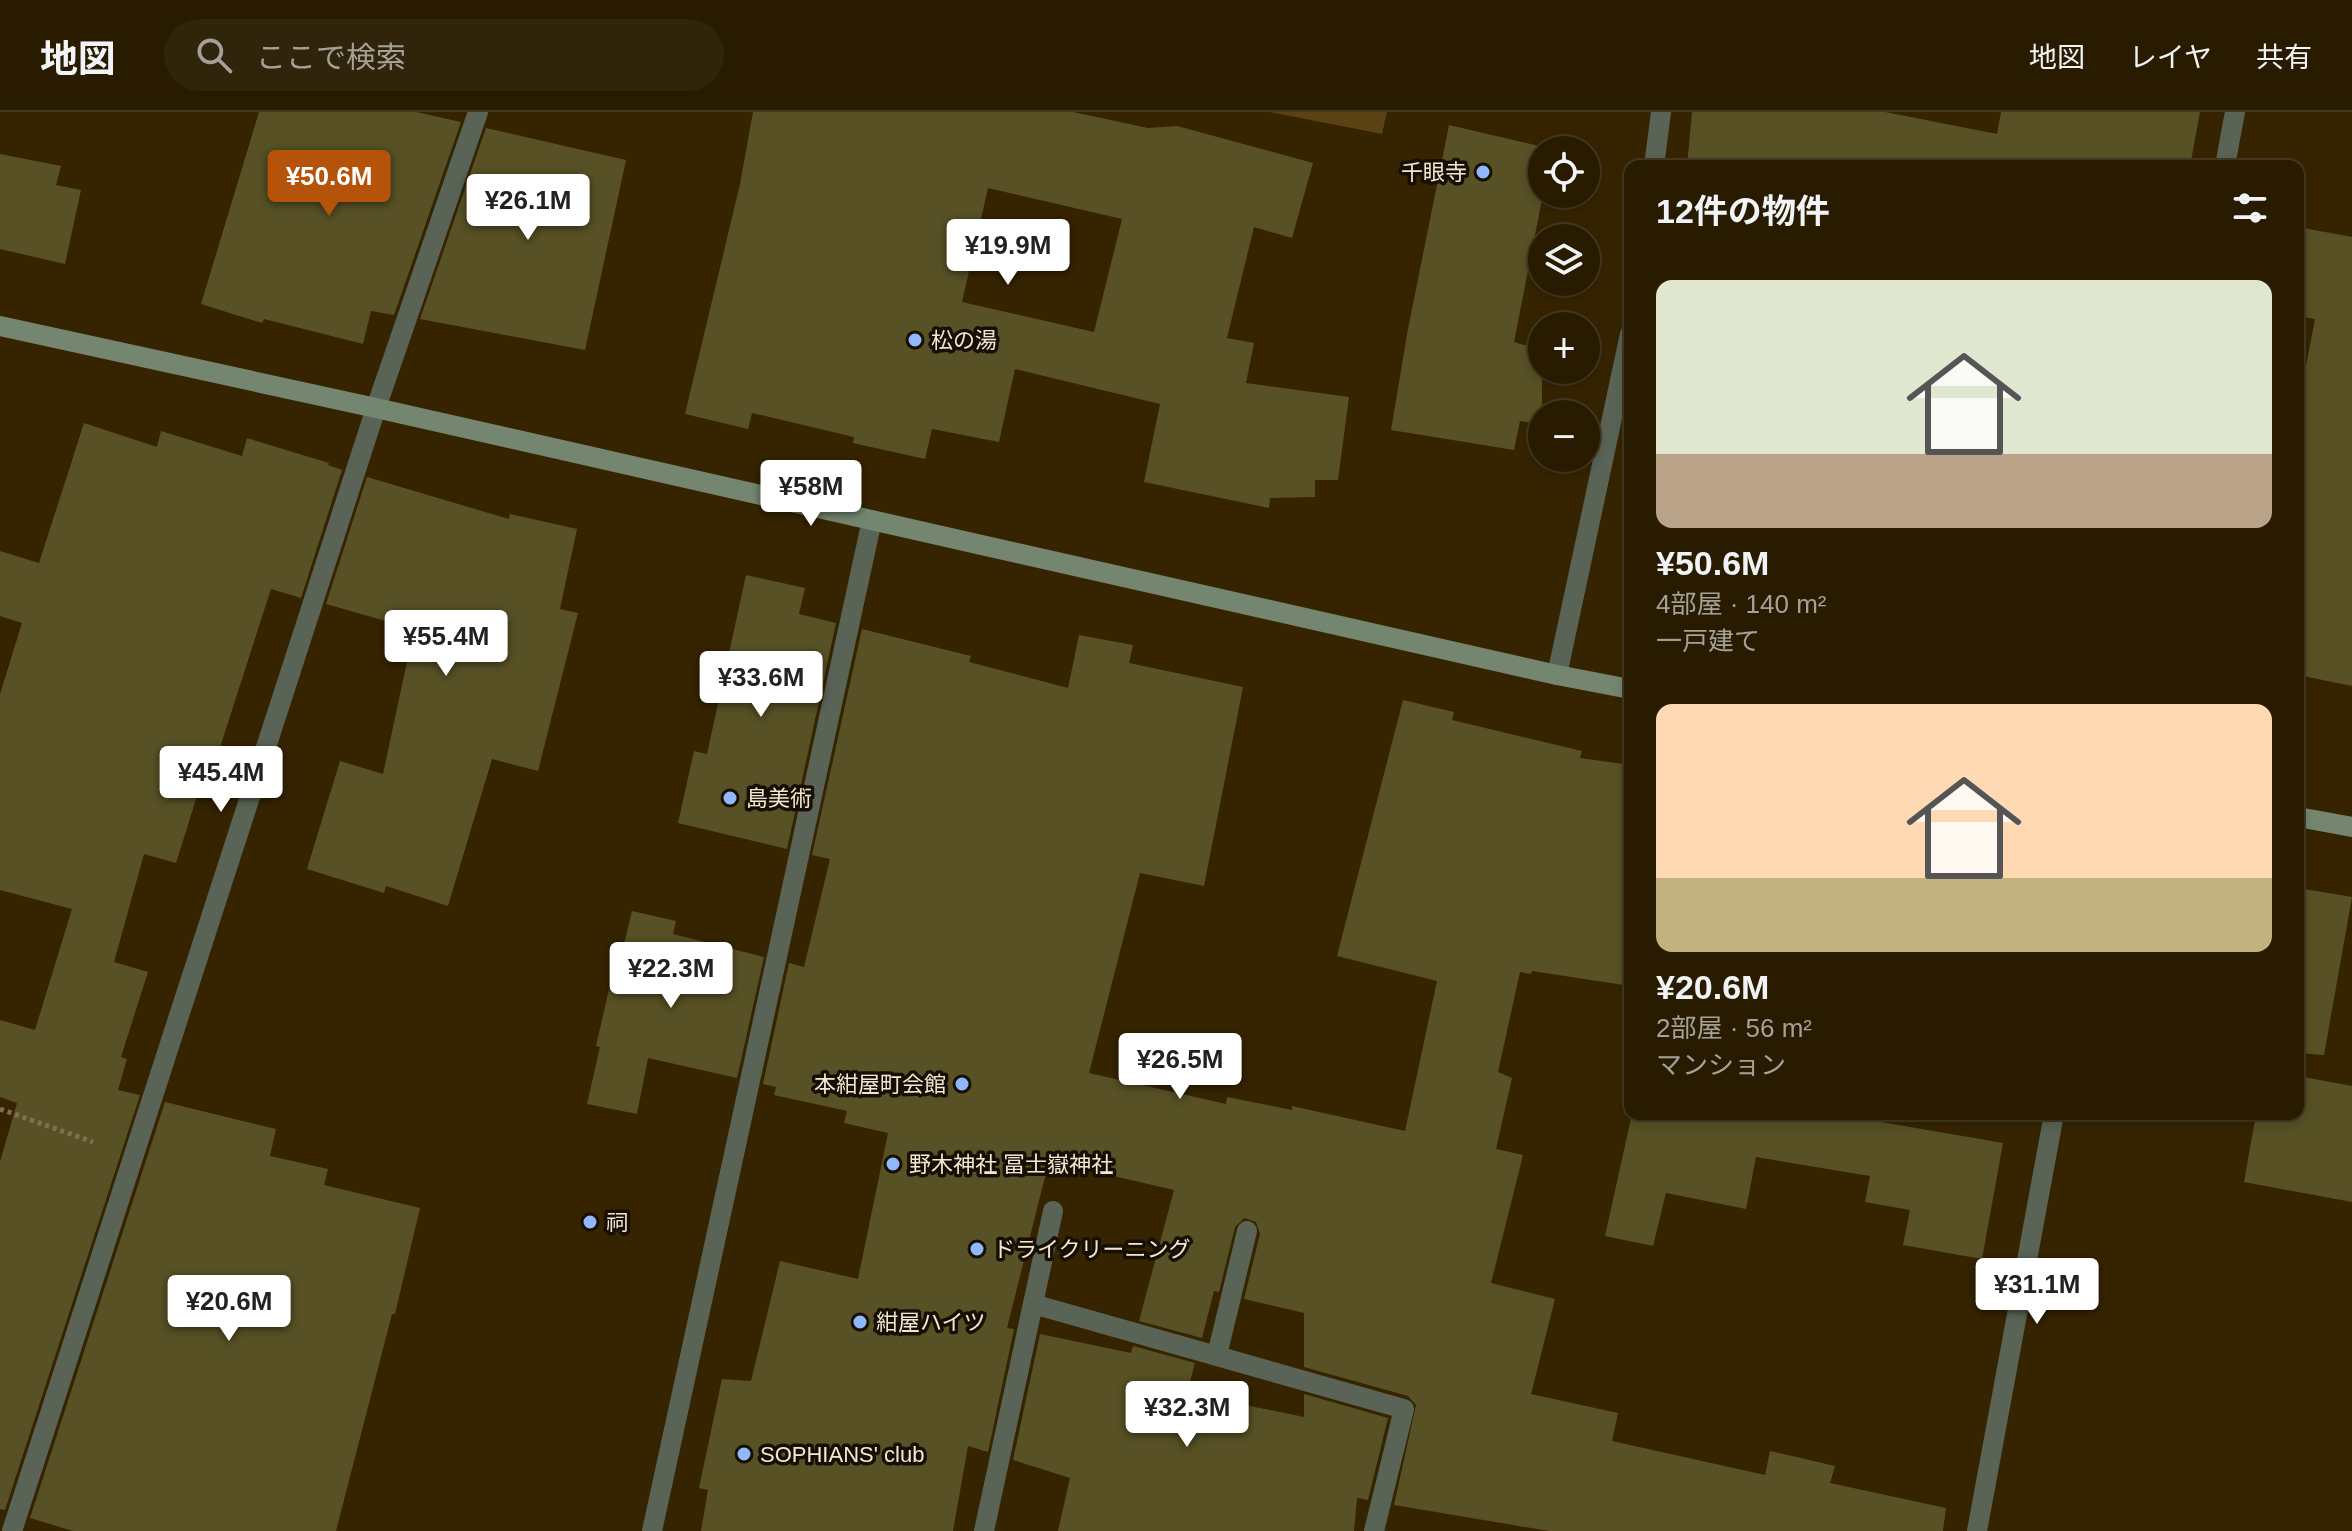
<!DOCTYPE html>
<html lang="ja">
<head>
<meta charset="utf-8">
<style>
	body { margin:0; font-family:Helvetica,"Noto Sans JP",sans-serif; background:#30240a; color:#f1f3f6; height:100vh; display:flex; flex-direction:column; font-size:30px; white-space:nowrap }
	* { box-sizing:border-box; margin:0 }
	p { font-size:26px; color:#a5a199 }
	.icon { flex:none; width:44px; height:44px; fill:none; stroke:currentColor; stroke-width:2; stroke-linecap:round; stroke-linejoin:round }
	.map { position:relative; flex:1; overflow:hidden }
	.drawer { position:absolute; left:1624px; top:48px; width:680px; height:960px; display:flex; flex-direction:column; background:#281b00; border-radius:16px; box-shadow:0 4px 12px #0003,0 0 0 2px #443922 }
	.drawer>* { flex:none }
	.fabs { position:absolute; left:1528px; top:24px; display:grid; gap:16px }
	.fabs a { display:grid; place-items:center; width:72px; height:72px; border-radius:50%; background:#281b00; box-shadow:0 4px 12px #0003,0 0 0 2px #443922; font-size:40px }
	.price { position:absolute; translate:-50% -68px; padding:0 18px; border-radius:8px; background:#fff; color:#222; font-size:26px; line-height:52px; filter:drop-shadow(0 2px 4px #0008) }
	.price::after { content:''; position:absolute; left:50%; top:48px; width:24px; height:18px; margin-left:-12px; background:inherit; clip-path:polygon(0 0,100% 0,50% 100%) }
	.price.selected { background:#b45309; color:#fff }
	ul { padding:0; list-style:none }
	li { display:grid; align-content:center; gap:16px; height:424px; padding:0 32px }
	li span { display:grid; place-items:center; height:248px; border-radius:16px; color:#555 }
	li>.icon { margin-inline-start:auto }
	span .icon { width:144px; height:144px; fill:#fffc; stroke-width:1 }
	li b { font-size:34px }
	h2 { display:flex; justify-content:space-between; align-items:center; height:96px; padding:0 32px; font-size:34px }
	header { display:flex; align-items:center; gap:48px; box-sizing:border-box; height:112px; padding:0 40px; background:#281b00; border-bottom:2px solid #443922 }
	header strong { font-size:38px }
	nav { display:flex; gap:44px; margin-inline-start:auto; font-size:28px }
	.search { width:560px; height:72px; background:#30240a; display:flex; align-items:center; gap:20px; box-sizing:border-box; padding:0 28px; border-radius:44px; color:#a5a199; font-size:30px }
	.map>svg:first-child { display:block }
</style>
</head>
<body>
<header>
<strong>地図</strong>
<div class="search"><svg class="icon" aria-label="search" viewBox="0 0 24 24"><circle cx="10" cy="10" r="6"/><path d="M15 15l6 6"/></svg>ここで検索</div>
<nav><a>地図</a><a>レイヤ</a><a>共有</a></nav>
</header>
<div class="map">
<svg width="2352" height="1419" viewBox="0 0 2352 1419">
	<rect width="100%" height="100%" fill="#362400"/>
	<path fill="#5a4213" d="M1270,0H1387L1382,22Z"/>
	<g fill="#585125" fill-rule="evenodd">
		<path d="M259,0H416L461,10L394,203L371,199L363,232L264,207L262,211L201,192Z"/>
		<path d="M753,0H1073L1148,16L1177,14L1313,51L1292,126L1254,115L1227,226L1254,231L1246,271L1349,285L1338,368H1315V385L1270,386L1269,396L1144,370L1160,292L1015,257L999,330L932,317L925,347L853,331L854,325L752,301L748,317L685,302L740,72ZM988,76L1122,107L1094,220L962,190Z"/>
		<path d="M1692,0H1885L1997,22L2001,0H2200L2190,54H1687Z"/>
		<path d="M1449,13L1552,37L1542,38L1543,82L1514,230L1542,238V313L1520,309L1514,338L1391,318L1408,217Z"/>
		<path d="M486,16L626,48L585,238L420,207Z"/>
		<path d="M0,42L61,54L56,73L81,78L65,152L0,137Z"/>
		<path d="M2298,115L2352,125V574L2298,563V296L2315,207L2298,204Z"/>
		<path d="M84,311L157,335L161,319L242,344L247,326L329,351L328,353L342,358L301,486L271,477L215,651L208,649L176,751L144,742L114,850L148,860L121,945L127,947L118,978L140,983L5,1398L0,1397V1050L17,991L0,985V908L35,918L72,797L0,778V582L22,511L0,504V439L39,451Z"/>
		<path d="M367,365L509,407L510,402L577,417L560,497L578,501L538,659L492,647L448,794L386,774L384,781L307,757L340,649L383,662L414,517L326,492Z"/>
		<path d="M746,463L805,476L799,502L836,511L787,737L678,711L694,639L707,642Z"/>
		<path d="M862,517L971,544L969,550L1068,576L1079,523L1133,533L1129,551L1243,575L1204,774L1140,761L1089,961L1226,992L1227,985L1292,998V994L1405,1019L1437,869L1337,844L1403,588L1454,600L1452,608L1582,639L1580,646L1630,653V874L1532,859L1531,862L1520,860L1498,960L1512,966L1496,1037L1523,1043L1491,1171L1555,1187L1531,1282L1618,1301L1612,1329L1765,1363L1770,1339L1835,1354L1830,1371L1946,1396L1943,1419H1549L1394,1393L1416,1293L1408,1284L1304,1255V1201L1244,1187L1260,1122L1256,1110L1244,1106L1235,1115L1219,1180L1214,1179L1202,1226L1139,1209L1174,1078L1049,1049L1007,1216L1014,1217L988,1340L968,1334L953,1419H701L708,1378L699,1376L722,1267L751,1269L780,1149L858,1167L888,1021L844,1011L847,999L774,983L776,975L763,972L789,851L804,855L830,747L812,743Z"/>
		<path d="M2298,776L2352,785L2324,943L2298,941Z"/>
		<path d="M632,799L676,809L673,822L764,845L737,966L648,946L637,1002L587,992L600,935L596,934L615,851L619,852Z"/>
		<path d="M2298,964L2352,974V1090L2244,1070L2256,1002H2298Z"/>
		<path d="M165,990L276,1017L270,1044L328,1057L324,1073L420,1096L395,1202H392L336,1419H73L30,1406Z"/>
		<path d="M1632,1002H1835L2003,1031L1982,1147L1903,1133L1910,1098L1865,1090L1870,1064L1756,1045L1746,1097L1666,1081L1653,1134L1605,1124Z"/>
		<path d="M1040,1222L1131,1241L1133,1234L1195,1251L1187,1281L1304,1305V1282L1388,1306L1368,1388L1357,1386L1354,1419H1058L1070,1366L1013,1348Z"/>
	</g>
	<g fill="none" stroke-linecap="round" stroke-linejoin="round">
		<path stroke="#807053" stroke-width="5" stroke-dasharray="4 4" stroke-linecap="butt" d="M0,997L93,1030"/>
		<g stroke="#596456" stroke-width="20">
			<path d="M1033,1192L1404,1297L1374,1419"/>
			<path d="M1217,1243L1247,1119"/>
			<path d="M984,1419L1053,1099"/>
		</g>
		<g stroke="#596456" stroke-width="20">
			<path d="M1654,54L1661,0"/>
			<path d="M2225,54L2235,0"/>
			<path d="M1557,563L1630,222"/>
			<path d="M12,1419L376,296L478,0"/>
			<path d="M652,1419L872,408"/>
			<path d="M1977,1419L2054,1002"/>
		</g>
		<g stroke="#748670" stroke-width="20">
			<path d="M0,214L376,296L1557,563L1630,577"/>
			<path d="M2298,705L2352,715"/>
		</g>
	</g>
	<g fill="#90b8fd" stroke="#170f03" stroke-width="3">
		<circle cx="1483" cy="60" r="8"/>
		<circle cx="915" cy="228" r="8"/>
		<circle cx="730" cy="686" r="8"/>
		<circle cx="962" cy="972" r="8"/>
		<circle cx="893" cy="1052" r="8"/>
		<circle cx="590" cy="1110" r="8"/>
		<circle cx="977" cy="1137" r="8"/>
		<circle cx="860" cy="1210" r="8"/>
		<circle cx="744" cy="1342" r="8"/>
	</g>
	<g text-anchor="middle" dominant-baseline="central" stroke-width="7" stroke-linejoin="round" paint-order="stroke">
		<g font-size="22" fill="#f3e7d4" stroke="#170f03" text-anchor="start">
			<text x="1467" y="60" text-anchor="end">千眼寺</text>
			<text x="931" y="228">松の湯</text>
			<text x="746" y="686">島美術</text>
			<text x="946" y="972" text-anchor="end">本紺屋町会館</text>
			<text x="909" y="1052">野木神社 冨士嶽神社</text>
			<text x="606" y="1110">祠</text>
			<text x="993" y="1137">ドライクリーニング</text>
			<text x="876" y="1210">紺屋ハイツ</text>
			<text x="760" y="1342">SOPHIANS' club</text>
		</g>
	</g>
</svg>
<div class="fabs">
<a><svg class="icon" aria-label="locate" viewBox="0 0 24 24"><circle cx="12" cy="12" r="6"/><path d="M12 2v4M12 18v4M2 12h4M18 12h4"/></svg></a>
<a><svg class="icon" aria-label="layers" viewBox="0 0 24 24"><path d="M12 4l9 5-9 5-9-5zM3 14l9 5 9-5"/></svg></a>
<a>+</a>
<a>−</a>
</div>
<b class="price selected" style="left:329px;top:106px">¥50.6M</b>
<b class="price" style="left:528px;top:130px">¥26.1M</b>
<b class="price" style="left:1008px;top:175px">¥19.9M</b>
<b class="price" style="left:811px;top:416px">¥58M</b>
<b class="price" style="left:446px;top:566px">¥55.4M</b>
<b class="price" style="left:761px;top:607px">¥33.6M</b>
<b class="price" style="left:221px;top:702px">¥45.4M</b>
<b class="price" style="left:671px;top:898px">¥22.3M</b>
<b class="price" style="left:1180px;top:989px">¥26.5M</b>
<b class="price" style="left:2037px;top:1214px">¥31.1M</b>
<b class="price" style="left:229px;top:1231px">¥20.6M</b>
<b class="price" style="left:1187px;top:1337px">¥32.3M</b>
<section class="drawer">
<h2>12件の物件<svg class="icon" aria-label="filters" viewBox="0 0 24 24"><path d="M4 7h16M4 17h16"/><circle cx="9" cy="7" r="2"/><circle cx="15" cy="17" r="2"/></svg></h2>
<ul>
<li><span style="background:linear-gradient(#dfe7d0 70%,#b9a48a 0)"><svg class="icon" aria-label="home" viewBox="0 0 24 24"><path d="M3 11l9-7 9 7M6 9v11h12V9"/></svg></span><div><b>¥50.6M</b><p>4部屋 · 140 m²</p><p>一戸建て</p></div></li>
<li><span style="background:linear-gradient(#ffd9b3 70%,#c2b280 0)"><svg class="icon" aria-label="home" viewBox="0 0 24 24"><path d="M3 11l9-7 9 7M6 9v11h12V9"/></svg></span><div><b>¥20.6M</b><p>2部屋 · 56 m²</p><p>マンション</p></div></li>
</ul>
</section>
</div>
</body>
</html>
